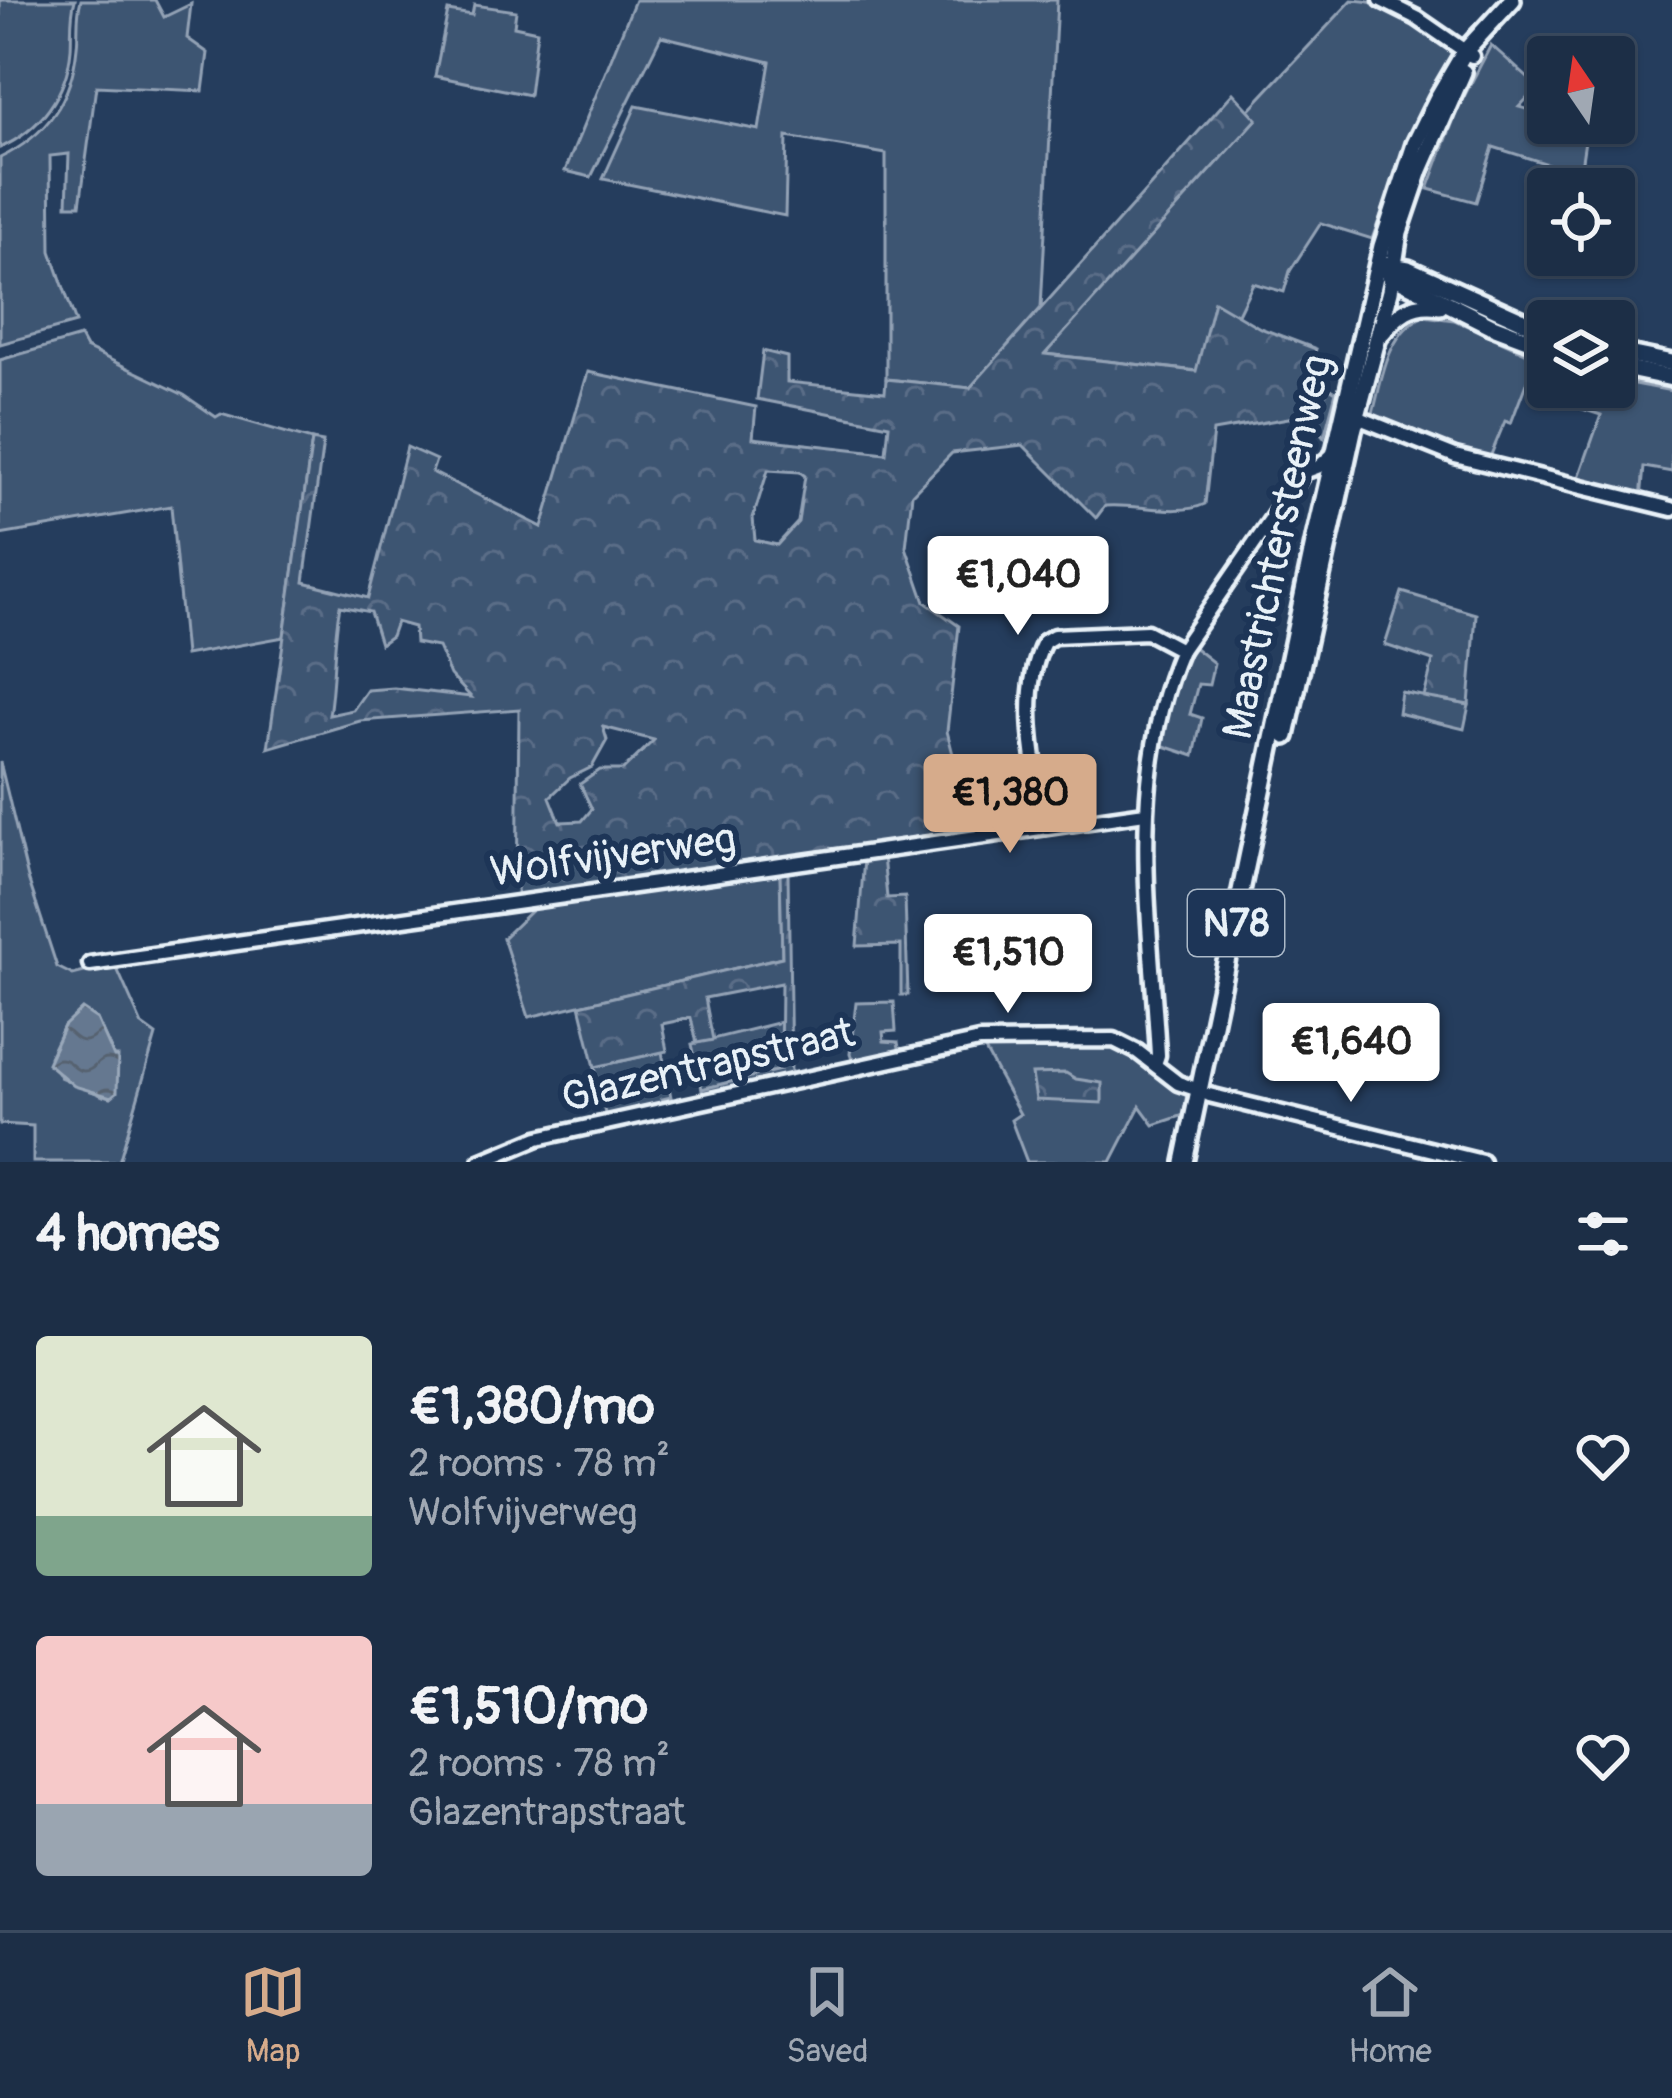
<!DOCTYPE html>
<html lang="en">
<head>
<meta charset="utf-8">
<style>
	body { margin:0; font-family:Pangolin,sans-serif; background:#25364d; color:#f1f3f6; height:100vh; display:flex; flex-direction:column; font-size:45px; white-space:nowrap }
	* { box-sizing:border-box; margin:0 }
	p { font-size:39px; color:#a0a8b3 }
	.icon { flex:none; width:66px; height:66px; fill:none; stroke:currentColor; stroke-width:2; stroke-linecap:round; stroke-linejoin:round }
	.map { position:relative; height:1162px; overflow:hidden }
	.drawer { display:flex; flex-direction:column; background:#1c2e46; flex:1 }
	.drawer>* { flex:none }
	.needle { width:78px; rotate:347deg }
	.buttons { position:absolute; left:1527px; top:36px; display:grid; gap:24px }
	.buttons a { display:grid; place-items:center; width:108px; height:108px; border-radius:12px; background:#1c2e46; box-shadow:0 3px 9px #0004,0 0 0 3px #3a4a5f; font-size:60px }
	.price { position:absolute; translate:-50% -102px; padding:0 27px; border-radius:12px; background:#fff; color:#222; font-size:39px; line-height:78px; filter:drop-shadow(0 3px 6px #0008) }
	.price::after { content:''; position:absolute; left:50%; top:72px; width:36px; height:27px; margin-left:-18px; background:inherit; clip-path:polygon(0 0,100% 0,50% 100%) }
	.price.on { background:#d6ab8b; color:#111 }
	ul { padding:0; list-style:none }
	li { display:flex; align-items:center; gap:36px; height:300px; padding:0 36px }
	li span { display:grid; place-items:center; flex:none; width:336px; height:240px; border-radius:12px; color:#555 }
	li>.icon { margin-inline-start:auto }
	span .icon { width:144px; height:144px; fill:#fffc; stroke-width:1 }
	li b { font-size:51px }
	h2 { display:flex; justify-content:space-between; align-items:center; height:144px; padding:0 36px; font-size:51px }
	.dock { display:flex; justify-content:space-around; align-items:center; height:168px; border-top:3px solid #3a4a5f; background:#1c2e46; font-size:33px; color:#a0a8b3 }
	.dock a { display:grid; justify-items:center; gap:6px }
	.dock .on { color:#d6ab8b }
	.map>svg:first-child { display:block }
</style>
</head>
<body>
<div class="map">
<svg width="1672" height="1162" viewBox="0 0 1672 1162">
	<defs>
		<pattern id="forest-crowns" width="20" height="18" patternUnits="userSpaceOnUse" patternTransform="scale(3)"><rect width="20" height="18" fill="#3e5472"/><path d="M2 6a3 3 0 1 1 6 0M12 15a3 3 0 1 1 6 0" fill="none" stroke="#5a6d87"/></pattern>
		<pattern id="water-waves" width="16" height="10" patternUnits="userSpaceOnUse" patternTransform="scale(3)"><rect width="16" height="10" fill="#657890"/><path d="M0 5q4-4 8 0t8 0" fill="none" stroke="#576270"/></pattern>
	</defs>
	<rect width="100%" height="100%" fill="#253d5d"/>
	<filter id="ink" filterUnits="userSpaceOnUse"><feTurbulence type="fractalNoise" baseFrequency=".00833" numOctaves="2"/><feDisplacementMap in="SourceGraphic" scale="24" xChannelSelector="R" yChannelSelector="G"/><feConvolveMatrix kernelMatrix="1 2 1 2 8 2 1 2 1" color-interpolation-filters="sRGB"/></filter>
	<g filter="url(#ink)">
		<g fill="#3e5472" stroke="#93a2b5" stroke-width="3" fill-rule="evenodd">
			<path d="M0,0H75C70,16 72,33 71,49C67,95 40,130 0,148Z"/>
			<path d="M81,0H155L164,17L191,4L187,38L208,53L203,91L96,86L80,205H67L69,154L50,156L51,251L76,323L0,344V158C47,135 72,100 77,47C79,31 76,16 81,0Z"/>
			<path d="M635,0H1057L1041,308L970,388L886,379V154L787,137L785,216L603,179L636,106L759,130L770,62L661,36L591,177L565,171Z"/>
			<path d="M1352,0C1389,1 1430,26 1456,53L1414,125L1372,239L1321,223L1290,271L1284,292L1253,283L1237,316L1214,302L1197,371L1044,354L1256,120L1249,110Z"/>
			<path d="M474,5L516,11L514,26L537,31L529,95L435,76L448,11L472,15Z"/>
			<path d="M1491,45L1538,87L1519,107L1548,115V123L1587,127L1580,174L1493,147L1476,202L1428,189L1458,108Z"/>
			<path d="M1424,316L1454,320L1536,357L1511,423L1505,421L1488,462L1456,454L1372,417C1382,382 1386,332 1424,316Z"/>
			<path d="M80,337L86,348L184,395L216,417L221,414L312,440L284,637L185,655L171,506L0,535V360Z"/>
			<path d="M1614,380L1672,391V472L1644,467L1641,499L1577,483L1601,415L1570,405L1577,387H1614Z"/>
			<path d="M1192,646L1214,663L1209,685L1198,684L1190,714L1202,718L1194,756L1158,744L1173,678Z"/>
			<path d="M1401,692L1469,705L1464,729L1398,713Z"/>
			<path d="M0,762L28,878L57,967L73,975L115,964L142,1025L156,1035L119,1162H33V1126L0,1124ZM97,1019L114,1057L103,1096L60,1077L49,1057L64,1026Z"/>
			<path d="M780,871L782,957L529,1017L503,938L535,907Z"/>
			<path d="M894,1002L896,1031L883,1032L884,1041L898,1042L900,1054L853,1062L850,1054L856,1003Z"/>
			<path d="M781,1022V1070L702,1089L692,1044Z"/>
			<path d="M982,1045H1112L1187,1092L1184,1115L1154,1125L1140,1106L1111,1162H1027L1011,1120L1020,1114Z"/>
			<path d="M662,1052L671,1097L662,1099L664,1106L613,1119L605,1114L595,1067Z"/>
		</g>
		<g fill="url(#forest-crowns)" stroke="#93a2b5" stroke-width="3" fill-rule="evenodd">
			<path d="M1233,93L1257,119L1045,354L1196,371L1214,301L1260,328L1316,349L1307,375L1336,392L1324,437L1306,415L1213,431L1205,504C1178,517 1135,503 1105,506L1096,518L1023,445L952,453L912,494L906,547L925,602L959,626L947,731L956,766L965,834L517,901L519,709L360,721L268,748L312,440L323,442L304,582L368,598L407,447L436,460L432,472L542,527L588,372L756,407L753,438L886,453L889,425L757,399L763,351L787,357V382L885,392L886,379L970,388ZM768,470L800,472L805,476L798,522L777,545L755,540L753,518ZM340,606L370,612L380,644L391,636L396,622L414,627L415,643L438,647L450,675L471,697L394,688L367,690L353,710L329,715C335,679 333,638 340,606ZM603,727L654,740L623,770H600L580,784L592,809L582,821L560,822L550,797L570,778L592,767L607,740Z"/>
			<path d="M1402,592L1476,614L1469,705L1424,697L1433,661L1385,645Z"/>
			<path d="M883,856L887,898L905,897L908,995H901V945L857,946L864,859Z"/>
			<path d="M788,870L791,1077L703,1098L702,1089L780,1070L781,983L705,998L713,1040L697,1043L691,1018L662,1024L667,1051L595,1067L580,1005L782,957L780,871Z"/>
			<path d="M1066,1073L1076,1079L1102,1083V1103L1036,1100L1032,1074Z"/>
		</g>
		<path fill="url(#water-waves)" stroke="#99a8ba" stroke-width="3" d="M82,1009L97,1019L114,1057H118L117,1092L111,1097L74,1086L47,1063L64,1026Z"/>
		<g fill="none" stroke-linecap="round" stroke-linejoin="round">
			<defs>
				<g id="minor">
					<path d="M1381,0L1417,18L1472,56"/>
					<path d="M1357,417L1455,456L1672,509"/>
					<path d="M1045,827C1036,770 1017,696 1044,642L1054,636L1147,632L1181,650"/>
					<path d="M90,964L1145,813"/>
					<path d="M1155,1064L1158,1055C1151,921 1126,778 1181,650L1304,472L1320,466L1333,454"/>
					<path d="M1209,1095L1482,1162"/>
					<path d="M480,1162L538,1138L979,1041L1114,1040L1138,1052L1178,1083L1199,1090"/>
				</g>
				<g id="major">
					<path d="M1386,265L1408,269L1548,332"/>
					<path d="M1389,274L1490,325L1548,347"/>
					<path d="M1380,335C1398,314 1411,301 1440,306"/>
					<path d="M1614,351L1672,363"/>
					<path d="M1614,366L1672,378"/>
					<path d="M1286,736L1353,431L1390,291L1399,232L1420,170L1463,72"/>
					<path d="M1184,1162L1316,534L1382,246L1415,144L1437,99L1465,51L1512,0"/>
				</g>
			</defs>
			<use href="#minor" stroke="#e8f1f8" stroke-width="21"/>
			<use href="#major" stroke="#e8f1f8" stroke-width="24"/>
			<use href="#minor" stroke="#1d3557" stroke-width="12"/>
			<use href="#major" stroke="#1d3557" stroke-width="15"/>
		</g>
	</g>
	<g text-anchor="middle" dominant-baseline="central" stroke-width="12" stroke-linejoin="round" paint-order="stroke">
		<rect fill="#1d3557" stroke="#abb9c8" stroke-width="3" x="1188" y="890" width="96" height="66" rx="9"/>
		<g font-size="39" font-weight="bold" fill="#e8f1f8">
			<text x="1236" y="923">N78</text>
		</g>
		<g font-size="42" fill="#e8f1f8" stroke="#1d3557">
			<text transform="translate(1278 547) rotate(-78)">Maastrichtersteenweg</text>
			<text transform="translate(613 856) rotate(-8)">Wolfvijverweg</text>
			<text transform="translate(708 1066) rotate(-13)">Glazentrapstraat</text>
		</g>
	</g>
</svg>
<div class="buttons">
<a><svg class="needle" viewBox="-14 -14 28 28"><path d="M0-13l5 13h-10z" fill="#e53935"/><path d="M0 13l5-13h-10z" fill="#a0a8b3"/></svg></a>
<a><svg class="icon" aria-label="locate" viewBox="0 0 24 24"><circle cx="12" cy="12" r="6"/><path d="M12 2v4M12 18v4M2 12h4M18 12h4"/></svg></a>
<a><svg class="icon" aria-label="layers" viewBox="0 0 24 24"><path d="M12 4l9 5-9 5-9-5zM3 14l9 5 9-5"/></svg></a>
</div>
<b class="price" style="left:1018px;top:638px">€1,040</b>
<b class="price on" style="left:1010px;top:856px">€1,380</b>
<b class="price" style="left:1008px;top:1016px">€1,510</b>
<b class="price" style="left:1351px;top:1105px">€1,640</b>
</div>
<section class="drawer">
<h2>4 homes<svg class="icon" aria-label="filters" viewBox="0 0 24 24"><path d="M4 7h16M4 17h16"/><circle cx="9" cy="7" r="2"/><circle cx="15" cy="17" r="2"/></svg></h2>
<ul>
<li><span style="background:linear-gradient(#dfe7d0 75%,#7fa58c 0)"><svg class="icon" aria-label="home" viewBox="0 0 24 24"><path d="M3 11l9-7 9 7M6 9v11h12V9"/></svg></span><div><b>€1,380/mo</b><p>2 rooms · 78 m²</p><p>Wolfvijverweg</p></div><svg class="icon" aria-label="heart" viewBox="0 0 24 24"><path d="M12 20l-8-8c-3-5 5-10 8-4 3-6 11-1 8 4z"/></svg></li>
<li><span style="background:linear-gradient(#f6c9c9 70%,#9aa5b1 0)"><svg class="icon" aria-label="home" viewBox="0 0 24 24"><path d="M3 11l9-7 9 7M6 9v11h12V9"/></svg></span><div><b>€1,510/mo</b><p>2 rooms · 78 m²</p><p>Glazentrapstraat</p></div><svg class="icon" aria-label="heart" viewBox="0 0 24 24"><path d="M12 20l-8-8c-3-5 5-10 8-4 3-6 11-1 8 4z"/></svg></li>
</ul>
</section>
<nav class="dock">
<a class="on"><svg class="icon" aria-label="map" viewBox="0 0 24 24"><path d="M3 6l6-2 6 2 6-2v14l-6 2-6-2-6 2zM9 4v14M15 6v14"/></svg>Map</a>
<a><svg class="icon" aria-label="saved" viewBox="0 0 24 24"><path d="M7 4h10v16l-5-4-5 4z"/></svg>Saved</a>
<a><svg class="icon" aria-label="home" viewBox="0 0 24 24"><path d="M3 11l9-7 9 7M6 9v11h12V9"/></svg>Home</a>
</nav>
</body>
</html>
